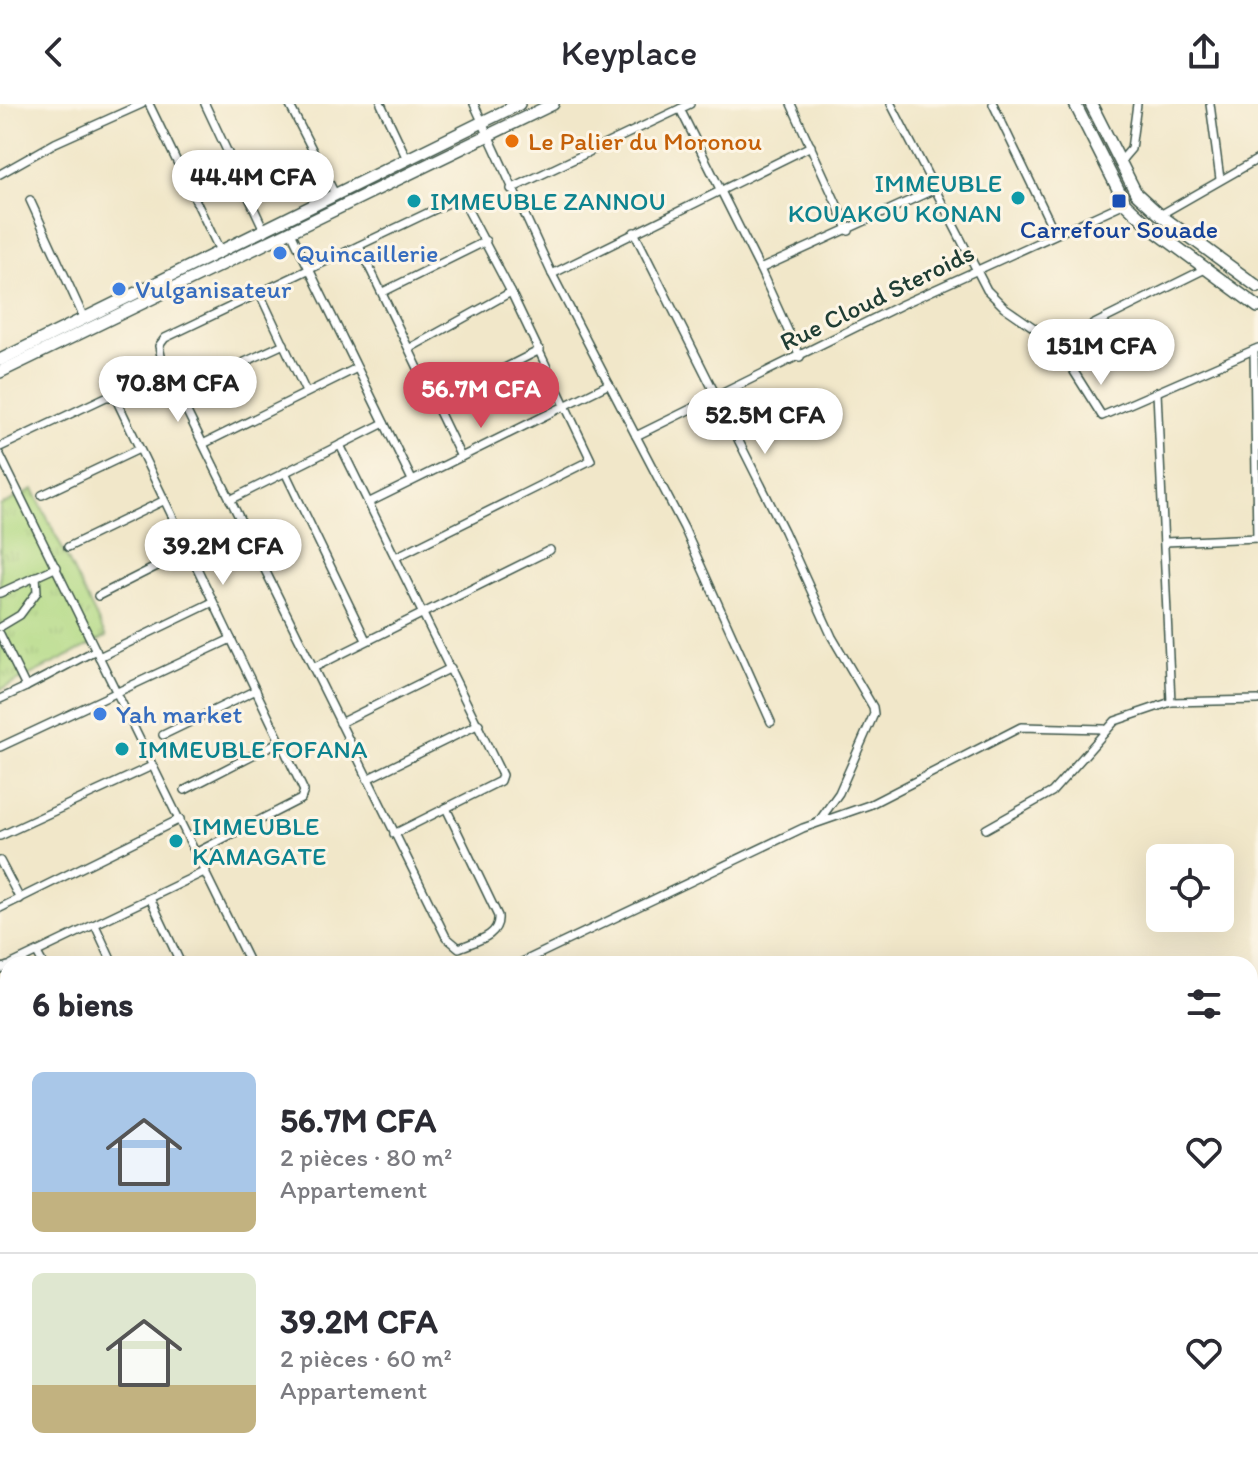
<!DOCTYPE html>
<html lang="fr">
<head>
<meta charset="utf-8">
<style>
	body { margin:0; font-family:Itim,sans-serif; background:#f7f7f7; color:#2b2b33; height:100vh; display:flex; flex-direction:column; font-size:30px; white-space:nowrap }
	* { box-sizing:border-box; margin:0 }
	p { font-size:26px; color:#7c7c81 }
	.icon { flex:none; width:44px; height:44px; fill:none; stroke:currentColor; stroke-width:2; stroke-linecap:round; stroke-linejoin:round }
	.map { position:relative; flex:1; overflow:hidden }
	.side { position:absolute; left:0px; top:852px; width:1258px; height:514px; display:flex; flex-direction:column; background:#fff; border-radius:24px 24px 0 0; box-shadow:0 8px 32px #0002 }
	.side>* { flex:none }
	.buttons { position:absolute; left:1146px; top:740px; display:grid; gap:16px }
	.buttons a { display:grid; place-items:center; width:88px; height:88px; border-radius:12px; background:#fff; box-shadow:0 8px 32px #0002; font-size:40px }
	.price { position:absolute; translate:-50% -68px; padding:0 18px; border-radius:28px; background:#fff; color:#222; font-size:26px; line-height:52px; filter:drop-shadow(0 2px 4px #0008) }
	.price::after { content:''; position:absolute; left:50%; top:48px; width:24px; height:18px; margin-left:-12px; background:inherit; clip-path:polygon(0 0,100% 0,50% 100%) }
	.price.selected { background:#d1495b; color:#fff }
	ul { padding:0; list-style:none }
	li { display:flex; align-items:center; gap:24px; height:200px; padding:0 32px }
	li+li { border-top:2px solid #e1e1e2 }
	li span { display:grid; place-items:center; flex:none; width:224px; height:160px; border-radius:12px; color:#555 }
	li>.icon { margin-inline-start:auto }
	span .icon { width:96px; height:96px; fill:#fffc; stroke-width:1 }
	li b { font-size:34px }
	h2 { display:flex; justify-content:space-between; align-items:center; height:96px; padding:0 32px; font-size:34px }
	header { display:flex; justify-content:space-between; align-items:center; height:104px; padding:0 32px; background:#fff; font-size:36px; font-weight:600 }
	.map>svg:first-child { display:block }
</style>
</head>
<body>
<header><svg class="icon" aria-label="back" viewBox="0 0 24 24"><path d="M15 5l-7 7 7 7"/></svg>Keyplace<svg class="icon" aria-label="share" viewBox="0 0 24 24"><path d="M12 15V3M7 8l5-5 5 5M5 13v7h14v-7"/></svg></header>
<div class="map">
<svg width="1258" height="1365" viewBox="0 0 1258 1365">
	<defs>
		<pattern id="grass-tufts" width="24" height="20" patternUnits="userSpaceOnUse" patternTransform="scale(2)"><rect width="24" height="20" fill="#b1d983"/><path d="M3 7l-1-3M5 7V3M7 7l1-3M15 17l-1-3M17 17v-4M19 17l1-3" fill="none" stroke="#98bb72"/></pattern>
	</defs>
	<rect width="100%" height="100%" fill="#fcf5e5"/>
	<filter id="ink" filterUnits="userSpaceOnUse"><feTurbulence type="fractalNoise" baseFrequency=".0125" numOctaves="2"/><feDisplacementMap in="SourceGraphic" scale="16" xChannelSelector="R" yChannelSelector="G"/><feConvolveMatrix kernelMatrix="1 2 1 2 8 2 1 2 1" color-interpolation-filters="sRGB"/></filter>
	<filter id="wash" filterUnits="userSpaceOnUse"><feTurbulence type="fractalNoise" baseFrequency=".006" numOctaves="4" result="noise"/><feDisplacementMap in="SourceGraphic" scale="32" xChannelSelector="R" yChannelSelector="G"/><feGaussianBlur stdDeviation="1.8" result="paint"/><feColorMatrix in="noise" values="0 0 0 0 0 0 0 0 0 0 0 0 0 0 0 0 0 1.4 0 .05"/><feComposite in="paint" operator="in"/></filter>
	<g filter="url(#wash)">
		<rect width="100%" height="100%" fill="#f1e7c9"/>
		<g fill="url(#grass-tufts)" stroke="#688b5c" stroke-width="2">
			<path d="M33,385L106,533L0,586V402Z"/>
			<path d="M8,1345V1358H103L106,1365H0V1349Z"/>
		</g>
	</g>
	<g filter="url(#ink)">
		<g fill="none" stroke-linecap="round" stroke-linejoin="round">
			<defs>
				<g id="street">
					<path d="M149,0L221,149"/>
					<path d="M205,0L265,128"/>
					<path d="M289,0L336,92"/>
					<path d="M381,0L407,55"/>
					<path d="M474,0L552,170L636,332L903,200L1125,99"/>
					<path d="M791,0L849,127"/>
					<path d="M891,0L987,186L1004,203L1056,239L1102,312L1258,244"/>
					<path d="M993,0L1055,129"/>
					<path d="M1210,0L1220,75"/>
					<path d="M680,5L760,165"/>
					<path d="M1119,59L1131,45L1137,0"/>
					<path d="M0,70L55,39L142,0"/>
					<path d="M511,85L690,0"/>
					<path d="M30,96L84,214"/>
					<path d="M1160,111L1258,55"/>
					<path d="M291,128L412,376"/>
					<path d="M634,128L784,427L832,533L873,603L874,610L839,689L819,717"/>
					<path d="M359,142L461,353"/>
					<path d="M552,170L811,42"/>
					<path d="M383,188L486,137"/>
					<path d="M260,190L306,288"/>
					<path d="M1056,239L1205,165"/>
					<path d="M410,244L511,188"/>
					<path d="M1254,246L1257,434"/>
					<path d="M800,253L760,165L933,86"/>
					<path d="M179,288L284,240"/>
					<path d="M1157,288L1171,598"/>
					<path d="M436,299L540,246"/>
					<path d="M636,332L684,424L771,618"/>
					<path d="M205,339L357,264"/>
					<path d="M340,341L502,671L500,677L394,730"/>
					<path d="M0,343L106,293H115L304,687L301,695L197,748"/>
					<path d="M0,351L250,860"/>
					<path d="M285,368L366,536"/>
					<path d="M42,391L139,345"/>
					<path d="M230,396L384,319"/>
					<path d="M368,399L609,280"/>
					<path d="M1165,438L1258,434"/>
					<path d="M68,443L163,397"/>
					<path d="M396,453L591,356L511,188L461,93L165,234L159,242L162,257L446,833L459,844C475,837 500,833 498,812L446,704"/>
					<path d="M0,489L57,463"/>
					<path d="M98,492L187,447"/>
					<path d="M0,523L20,511L37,488L36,472"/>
					<path d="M0,530L26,583L0,595"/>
					<path d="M99,553L213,498"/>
					<path d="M313,564L550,446"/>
					<path d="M26,583L96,546"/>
					<path d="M340,619L451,564"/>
					<path d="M163,631L256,586"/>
					<path d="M0,643L231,535"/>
					<path d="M367,675L479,620"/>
					<path d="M185,686L280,637"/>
					<path d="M986,725L1052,688L1115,617L1171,598L1258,596"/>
					<path d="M0,732L152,662"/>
					<path d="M0,757L20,795"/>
					<path d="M150,794L181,860"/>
					<path d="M0,804L180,715"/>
					<path d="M95,821L113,860"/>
					<path d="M37,849L43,860"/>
					<path d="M12,860L206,767"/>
					<path d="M518,860L803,724L869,701L1021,623L1104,625"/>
					<path d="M0,865L8,862"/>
					<path d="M0,916L8,932"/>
					<path d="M1250,968H1258"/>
					<path d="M0,999L8,995"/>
					<path d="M1250,1065H1258"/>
					<path d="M167,1358L171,1365"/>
					<path d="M447,1358L450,1365"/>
					<path d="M494,1358L497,1365"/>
					<path d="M579,1358L583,1365"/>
					<path d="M667,1358L670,1365"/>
					<path d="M749,1358L753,1365"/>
					<path d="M894,1358L905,1365"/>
					<path d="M284,1363L293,1358"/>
					<path d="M199,1365L215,1358"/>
					<path d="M404,1365L419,1358"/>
				</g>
				<g id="secondary">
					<path d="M1075,0L1125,99L1155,127L1258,203"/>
					<path d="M1091,0L1136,89L1160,111L1258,183"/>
					<path d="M0,256L519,0"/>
					<path d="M0,268L553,0"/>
				</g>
			</defs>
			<use href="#street" stroke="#3e564a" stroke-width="10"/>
			<use href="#secondary" stroke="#3e564a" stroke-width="14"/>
			<use href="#street" stroke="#fff" stroke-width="7"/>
			<use href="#secondary" stroke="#fff" stroke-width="11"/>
		</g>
	</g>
	<circle fill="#e8710a" stroke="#fcf5e5" stroke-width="3" cx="512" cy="37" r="8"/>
	<g fill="#0f9aa8" stroke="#fcf5e5" stroke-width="3">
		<circle cx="1018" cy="94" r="8"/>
		<circle cx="414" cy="97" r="8"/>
		<circle cx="122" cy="645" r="8"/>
		<circle cx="176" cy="737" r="8"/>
	</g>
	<rect fill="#1a4fb4" stroke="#fcf5e5" stroke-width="3" x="1111" y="89" width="16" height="16" rx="4"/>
	<g fill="#3f7fe0" stroke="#fcf5e5" stroke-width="3">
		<circle cx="280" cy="149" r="8"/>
		<circle cx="119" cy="185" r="8"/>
		<circle cx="100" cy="610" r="8"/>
	</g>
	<g text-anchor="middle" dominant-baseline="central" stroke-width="6" stroke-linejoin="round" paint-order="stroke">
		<g font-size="26" fill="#c56008" stroke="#fcf5e5" text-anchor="start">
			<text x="528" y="37">Le Palier du Moronou</text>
		</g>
		<g font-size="26" fill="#0d838f" stroke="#fcf5e5" text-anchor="start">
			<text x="1002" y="79" text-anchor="end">IMMEUBLE<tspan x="1002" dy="30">KOUAKOU KONAN</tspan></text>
			<text x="430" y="97">IMMEUBLE ZANNOU</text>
			<text x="138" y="645">IMMEUBLE FOFANA</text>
			<text x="192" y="722">IMMEUBLE<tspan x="192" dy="30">KAMAGATE</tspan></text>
		</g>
		<g font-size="26" fill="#164399" stroke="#fcf5e5">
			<text x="1119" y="125">Carrefour Souade</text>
		</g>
		<g font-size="26" fill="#366cbe" stroke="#fcf5e5" text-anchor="start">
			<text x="296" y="149">Quincaillerie</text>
			<text x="135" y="185">Vulganisateur</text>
			<text x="116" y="610">Yah market</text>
		</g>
		<g font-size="26" fill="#1f3d34" stroke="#fcf5e5">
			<text transform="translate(877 193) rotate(-26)">Rue Cloud Steroids</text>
		</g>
	</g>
</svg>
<div class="buttons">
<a><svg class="icon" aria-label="locate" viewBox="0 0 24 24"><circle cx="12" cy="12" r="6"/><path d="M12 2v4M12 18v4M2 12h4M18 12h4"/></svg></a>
</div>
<b class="price" style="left:253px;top:114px">44.4M CFA</b>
<b class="price" style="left:1101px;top:283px">151M CFA</b>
<b class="price" style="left:178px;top:320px">70.8M CFA</b>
<b class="price selected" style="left:481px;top:326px">56.7M CFA</b>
<b class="price" style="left:765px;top:352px">52.5M CFA</b>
<b class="price" style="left:223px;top:483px">39.2M CFA</b>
<section class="side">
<h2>6 biens<svg class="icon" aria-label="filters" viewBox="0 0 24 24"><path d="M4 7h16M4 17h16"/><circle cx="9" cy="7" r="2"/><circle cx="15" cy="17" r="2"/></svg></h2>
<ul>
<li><span style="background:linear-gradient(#a9c7e8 75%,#c2b280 0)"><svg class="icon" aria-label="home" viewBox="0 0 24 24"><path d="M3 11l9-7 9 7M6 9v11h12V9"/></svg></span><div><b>56.7M CFA</b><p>2 pièces · 80 m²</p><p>Appartement</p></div><svg class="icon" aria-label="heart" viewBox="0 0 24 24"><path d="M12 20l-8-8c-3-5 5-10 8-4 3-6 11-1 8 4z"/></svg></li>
<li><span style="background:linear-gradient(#dfe7d0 70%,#c2b280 0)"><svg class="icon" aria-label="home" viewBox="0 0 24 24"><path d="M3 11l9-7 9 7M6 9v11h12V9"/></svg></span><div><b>39.2M CFA</b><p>2 pièces · 60 m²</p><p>Appartement</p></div><svg class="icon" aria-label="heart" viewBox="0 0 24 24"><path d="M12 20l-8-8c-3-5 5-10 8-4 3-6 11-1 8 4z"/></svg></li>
</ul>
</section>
</div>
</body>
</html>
